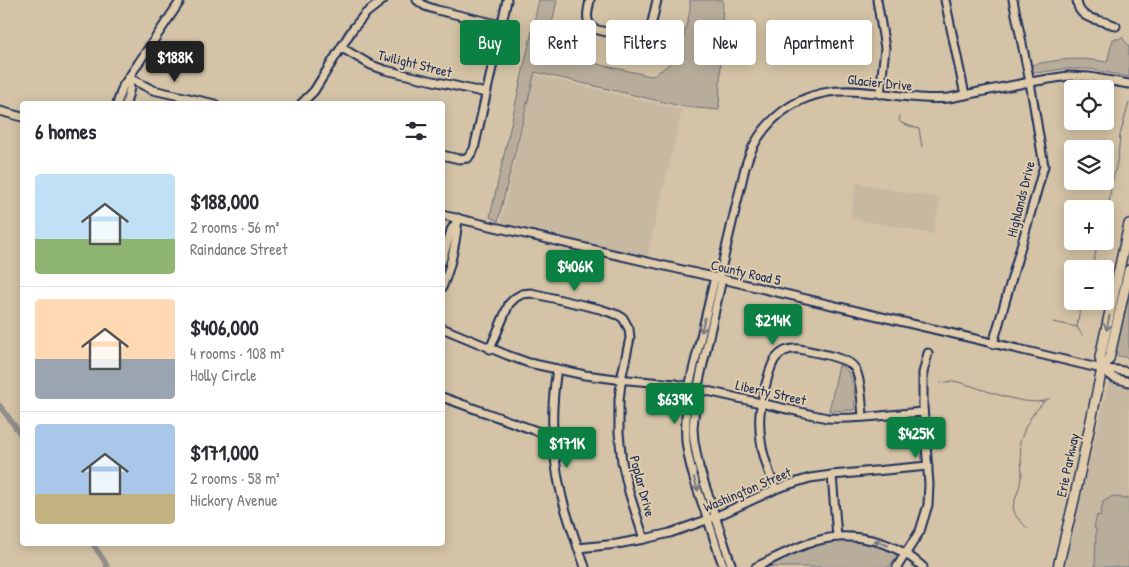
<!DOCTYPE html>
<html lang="en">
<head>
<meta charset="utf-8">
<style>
	body { margin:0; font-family:"Patrick Hand",sans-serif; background:#f2f2f3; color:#2b2b33; height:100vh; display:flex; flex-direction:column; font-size:19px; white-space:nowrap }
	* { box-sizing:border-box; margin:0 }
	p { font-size:16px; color:#7c7c81 }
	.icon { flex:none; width:28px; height:28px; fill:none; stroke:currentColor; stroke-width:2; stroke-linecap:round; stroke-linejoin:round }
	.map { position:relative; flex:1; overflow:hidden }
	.panel { position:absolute; left:20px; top:101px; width:425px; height:445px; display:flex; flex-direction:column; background:#fff; border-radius:5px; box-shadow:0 2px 12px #0003 }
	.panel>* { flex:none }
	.hud { position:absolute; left:460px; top:20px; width:475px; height:45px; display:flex; gap:10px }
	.tools { position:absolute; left:1064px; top:80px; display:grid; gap:10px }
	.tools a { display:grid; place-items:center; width:50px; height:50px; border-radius:5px; background:#fff; box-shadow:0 2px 12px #0003; font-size:25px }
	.price { position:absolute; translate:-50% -42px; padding:0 11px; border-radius:5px; background:#0b8043; color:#fff; font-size:16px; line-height:32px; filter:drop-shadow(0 1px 2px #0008) }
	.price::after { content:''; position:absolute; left:50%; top:30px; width:15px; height:11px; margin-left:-8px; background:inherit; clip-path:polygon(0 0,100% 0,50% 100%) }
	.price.active { background:#222; color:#fff }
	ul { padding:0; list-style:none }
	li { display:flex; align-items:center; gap:15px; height:125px; padding:0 15px }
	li+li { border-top:1px solid #e1e1e2 }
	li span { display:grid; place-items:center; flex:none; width:140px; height:100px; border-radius:5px; color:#555 }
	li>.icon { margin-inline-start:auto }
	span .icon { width:60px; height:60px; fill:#fffc; stroke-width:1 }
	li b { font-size:21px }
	h2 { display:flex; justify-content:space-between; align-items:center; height:60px; padding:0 15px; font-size:21px }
	.chip { padding:0 18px; border-radius:5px; background:#fff; box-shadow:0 2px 12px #0003; font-size:18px; line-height:45px }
	.chip.active { background:#0b8043; color:#fff }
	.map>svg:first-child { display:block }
</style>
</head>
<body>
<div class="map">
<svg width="1129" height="567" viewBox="0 0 1129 567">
	<rect width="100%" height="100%" fill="#d4c3a6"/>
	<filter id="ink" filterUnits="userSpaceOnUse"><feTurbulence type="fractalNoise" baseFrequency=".02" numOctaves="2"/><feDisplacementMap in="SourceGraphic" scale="10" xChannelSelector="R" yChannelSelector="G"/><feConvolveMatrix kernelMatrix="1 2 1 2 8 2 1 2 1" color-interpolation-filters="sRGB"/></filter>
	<g filter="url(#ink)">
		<g fill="#c6b8a1">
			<path d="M534,75L682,110L647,256L501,222Z"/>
			<path d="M857,183L940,199L933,234L850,218Z"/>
			<path d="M1109,381L1129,386V567H1063Z"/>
		</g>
		<g fill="#b8ad9b" stroke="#6a6e7c">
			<path d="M539,0H557L550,33L568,54L588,62L651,76L662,70L673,60L683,40L690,10V0H723L719,110L685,107L535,72L498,221L490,217Z"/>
			<path d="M1122,37L1129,46V77L1090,69H1063L1036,73L1033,71L1031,65C1060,59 1078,57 1107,62L1113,39H1119Z"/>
			<path d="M1129,293V358L1115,355Z"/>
			<path d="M839,365C856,373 854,393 855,409L854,410L829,411Z"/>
			<path d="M1113,496L1125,499L1126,497L1129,498V567H1095L1096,529L1094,528L1097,515L1100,516L1103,502Z"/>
			<path d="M833,540L864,541L881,545L898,553L889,567H763L813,545Z"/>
		</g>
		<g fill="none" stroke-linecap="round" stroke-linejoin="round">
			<g stroke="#62687a" stroke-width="1">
				<path d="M900,116L899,120L901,123L919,129L922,147"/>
				<path d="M1105,222L1108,212L1111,187L1118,158L1120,135L1129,103"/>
				<path d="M1092,269L1098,241"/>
				<path d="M1081,301L1077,327L1082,335"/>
				<path d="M1053,322L1077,327"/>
				<path d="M941,383L952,381L958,382C979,387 1030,410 1049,399"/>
				<path d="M1028,529L1016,516L1014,511L1013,506L1019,488L1022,474L1020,442L1025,428L1033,414L1044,402"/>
			</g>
			<g stroke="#928e8c" stroke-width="5.5">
				<path d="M0,406L22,436"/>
				<path d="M93,544L105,562L107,567"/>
			</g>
			<defs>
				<g id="minor">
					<path d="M417,0L425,6L437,10L501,25"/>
					<path d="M590,0C588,11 584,21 594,29L636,39L645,38L650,31L657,0"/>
					<path d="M877,0L885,48L880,94"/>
					<path d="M945,0L965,95"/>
					<path d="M1077,0C1078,22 1101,18 1116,26"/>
					<path d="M342,48L371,65L385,70L486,93"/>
					<path d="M129,78L153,90L215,104"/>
					<path d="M117,104L123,86L181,0"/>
					<path d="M126,104L130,88L129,78"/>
					<path d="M301,104L314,91L352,30L365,14L383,0"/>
					<path d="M0,111L22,117"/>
					<path d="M442,155L459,159L468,158L474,149L507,0"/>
					<path d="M442,215L722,279L1102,369L1117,370L1129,372"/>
					<path d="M442,261L451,230L457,221"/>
					<path d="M715,277L689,387C686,405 685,423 686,441C689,469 700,496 709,523C714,538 718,553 724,567"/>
					<path d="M719,278L745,168C751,146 764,126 782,112C836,71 889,103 949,98L1030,82L1068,76L1089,77L1129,84"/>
					<path d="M722,279L696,395L693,429L694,441L699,467L732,567"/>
					<path d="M442,288C451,266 456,242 458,218"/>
					<path d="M442,328L507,355L529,363L585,375L616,379L676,384L827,418C859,420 891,414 923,412"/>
					<path d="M993,344L1044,166L1030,82L1013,0"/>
					<path d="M490,349L509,304L515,298L522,294L531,293L544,296L600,309L618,315L623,318L629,329L630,338L622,375L619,400V433L622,462L629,492L644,539"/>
					<path d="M557,369C550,411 552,456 562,497C568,521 577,544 585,567"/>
					<path d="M1102,369L1114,378L1129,382"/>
					<path d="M442,397L545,434H553"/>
					<path d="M832,475L837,537"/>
					<path d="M775,489C770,474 763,458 761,441C760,432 759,423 760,414C761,403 769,366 776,358C782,351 790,348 799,349C813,352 846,357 854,367C861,376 862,405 863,417"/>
					<path d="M578,548L617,544L644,539L670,533L715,517L778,488L810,478L832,475L928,466"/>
					<path d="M756,567C775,558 795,547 816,541C853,530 894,541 923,567"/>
					<path d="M897,567L920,531L928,505L929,484L923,406V373L928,353"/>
				</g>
				<g id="major">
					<path d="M1102,369L1109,359L1129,270"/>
					<path d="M1058,567L1074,500L1102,369L1100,357L1129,224"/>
				</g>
			</defs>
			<use href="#minor" stroke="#1b2f5e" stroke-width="11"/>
			<use href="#major" stroke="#1b2f5e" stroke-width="12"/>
			<use href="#minor" stroke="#e0ccaa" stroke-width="7"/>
			<use href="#major" stroke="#e0ccaa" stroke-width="9"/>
		</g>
		<defs><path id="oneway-shaft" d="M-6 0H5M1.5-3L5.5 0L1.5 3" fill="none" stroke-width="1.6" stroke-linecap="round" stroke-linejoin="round" transform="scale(1.25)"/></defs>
		<g stroke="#747680">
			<use href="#oneway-shaft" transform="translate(1108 323) rotate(102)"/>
			<use href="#oneway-shaft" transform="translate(703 325) rotate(103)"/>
			<use href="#oneway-shaft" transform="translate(696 484) rotate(72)"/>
			<use href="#oneway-shaft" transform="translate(881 543) rotate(-161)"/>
		</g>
	</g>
	<g text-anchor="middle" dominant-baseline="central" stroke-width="4" stroke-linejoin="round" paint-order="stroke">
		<g font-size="14" fill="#1b2f5e" stroke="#e0ccaa">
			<text transform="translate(415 63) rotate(14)">Twilight Street</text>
			<text transform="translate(880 82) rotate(6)">Glacier Drive</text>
			<text transform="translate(1020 199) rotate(-76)">Highlands Drive</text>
			<text transform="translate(746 272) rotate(13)">County Road 5</text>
			<text transform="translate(771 392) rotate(13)">Liberty Street</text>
			<text transform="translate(1067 465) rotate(-78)">Erie Parkway</text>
			<text transform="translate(643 486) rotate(75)">Poplar Drive</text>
			<text transform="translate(747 489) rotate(-23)">Washington Street</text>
		</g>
	</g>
</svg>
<div class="tools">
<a><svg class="icon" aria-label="locate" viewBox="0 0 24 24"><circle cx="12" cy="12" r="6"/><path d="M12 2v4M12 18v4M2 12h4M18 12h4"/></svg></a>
<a><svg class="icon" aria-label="layers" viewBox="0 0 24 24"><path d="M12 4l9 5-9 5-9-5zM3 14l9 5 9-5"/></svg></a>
<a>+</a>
<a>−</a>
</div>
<b class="price active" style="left:175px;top:83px">$188K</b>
<b class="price" style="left:575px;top:292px">$406K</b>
<b class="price" style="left:773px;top:346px">$214K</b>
<b class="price" style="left:675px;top:425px">$639K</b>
<b class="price" style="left:916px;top:459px">$425K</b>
<b class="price" style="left:567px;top:469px">$171K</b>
<div class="hud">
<a class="chip active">Buy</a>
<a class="chip">Rent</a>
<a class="chip">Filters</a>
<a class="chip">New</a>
<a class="chip">Apartment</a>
</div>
<section class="panel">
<h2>6 homes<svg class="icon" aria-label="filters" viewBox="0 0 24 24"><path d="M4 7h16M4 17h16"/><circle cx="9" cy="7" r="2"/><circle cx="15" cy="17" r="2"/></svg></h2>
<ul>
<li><span style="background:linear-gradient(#bfe0f5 65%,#8fb573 0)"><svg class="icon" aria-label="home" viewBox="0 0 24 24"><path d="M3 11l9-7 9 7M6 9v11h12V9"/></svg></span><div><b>$188,000</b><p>2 rooms · 56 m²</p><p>Raindance Street</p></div></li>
<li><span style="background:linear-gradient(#ffd9b3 60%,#9aa5b1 0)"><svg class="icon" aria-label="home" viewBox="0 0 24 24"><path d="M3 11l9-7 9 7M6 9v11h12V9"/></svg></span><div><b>$406,000</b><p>4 rooms · 108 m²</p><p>Holly Circle</p></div></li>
<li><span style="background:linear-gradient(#a9c7e8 70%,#c2b280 0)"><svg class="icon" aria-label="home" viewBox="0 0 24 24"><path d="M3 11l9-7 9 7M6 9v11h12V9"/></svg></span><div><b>$171,000</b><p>2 rooms · 58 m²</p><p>Hickory Avenue</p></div></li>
</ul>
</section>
</div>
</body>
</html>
